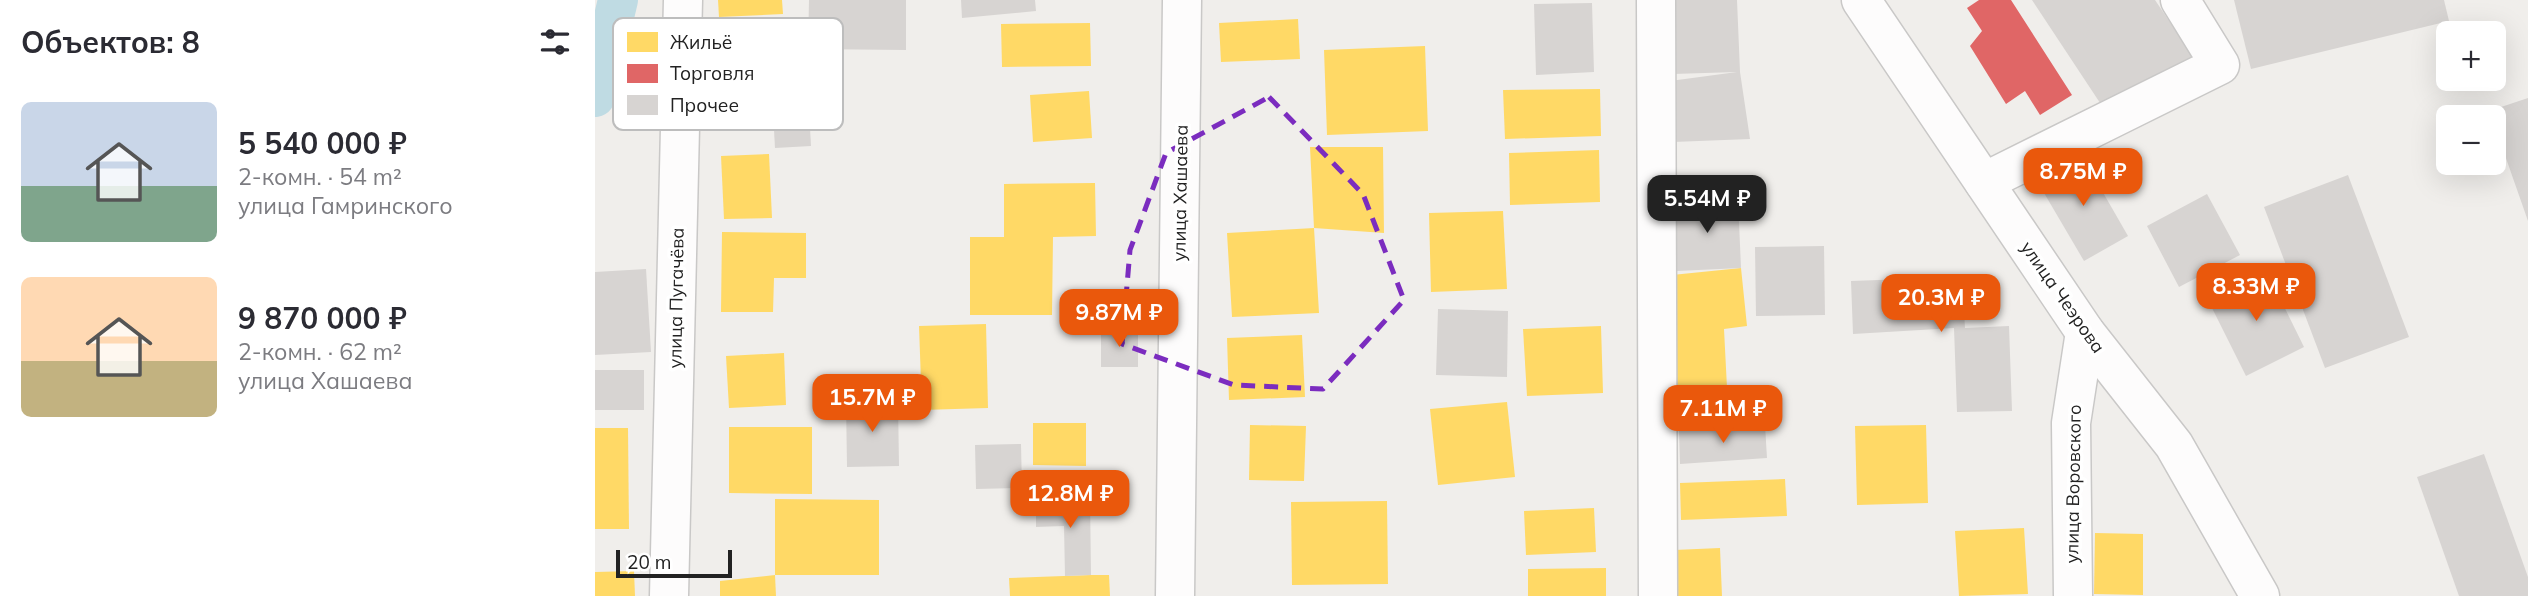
<!DOCTYPE html>
<html lang="ru">
<head>
<meta charset="utf-8">
<style>
	body { margin:0; font-family:Mulish,sans-serif; background:#f2f2f3; color:#2b2b33; height:100vh; display:flex; flex-direction:column; font-size:26px; white-space:nowrap }
	* { box-sizing:border-box; margin:0 }
	p { font-size:23px; color:#7c7c81 }
	.icon { flex:none; width:38px; height:38px; fill:none; stroke:currentColor; stroke-width:2; stroke-linecap:round; stroke-linejoin:round }
	.map { position:relative; flex:1; overflow:hidden }
	.details { display:flex; flex-direction:column; background:#fff; width:595px }
	.details>* { flex:none }
	.fabs { position:absolute; left:1841px; top:21px; display:grid; gap:14px }
	.fabs a { display:grid; place-items:center; width:70px; height:70px; border-radius:10px; background:#fff; box-shadow:0 7px 28px #0002; font-size:35px }
	.scale { position:absolute; left:21px; bottom:18px; width:116px; box-sizing:border-box; padding-left:7px; border:4px solid #222; border-top:0; font-size:19px; line-height:24px; white-space:nowrap; color:#222; -webkit-text-stroke:5px #fff; paint-order:stroke }
	.price { position:absolute; translate:-50% -60px; padding:0 16px; border-radius:14px; background:#ea580c; color:#fff; font-size:23px; line-height:46px; filter:drop-shadow(0 2px 4px #0008) }
	.price::after { content:''; position:absolute; left:50%; top:42px; width:21px; height:16px; margin-left:-10px; background:inherit; clip-path:polygon(0 0,100% 0,50% 100%) }
	.price.selected { background:#222; color:#fff }
	ul { padding:0; list-style:none }
	li { display:flex; align-items:center; gap:21px; height:175px; padding:0 21px }
	li span { display:grid; place-items:center; flex:none; width:196px; height:140px; border-radius:10px; color:#555 }
	li>.icon { margin-inline-start:auto }
	span .icon { width:84px; height:84px; fill:#fffc; stroke-width:1 }
	li b { font-size:30px }
	h2 { display:flex; justify-content:space-between; align-items:center; height:84px; padding:0 21px; font-size:30px }
	main { display:flex; flex:1; min-height:0 }
	.map>svg:first-child { display:block }
</style>
</head>
<body>
<main>
<section class="details">
<h2>Объектов: 8<svg class="icon" aria-label="filters" viewBox="0 0 24 24"><path d="M4 7h16M4 17h16"/><circle cx="9" cy="7" r="2"/><circle cx="15" cy="17" r="2"/></svg></h2>
<ul>
<li><span style="background:linear-gradient(#c9d6e8 60%,#7fa58c 0)"><svg class="icon" aria-label="home" viewBox="0 0 24 24"><path d="M3 11l9-7 9 7M6 9v11h12V9"/></svg></span><div><b>5 540 000 ₽</b><p>2-комн. · 54 m²</p><p>улица Гамринского</p></div></li>
<li><span style="background:linear-gradient(#ffd9b3 60%,#c2b280 0)"><svg class="icon" aria-label="home" viewBox="0 0 24 24"><path d="M3 11l9-7 9 7M6 9v11h12V9"/></svg></span><div><b>9 870 000 ₽</b><p>2-комн. · 62 m²</p><p>улица Хашаева</p></div></li>
</ul>
</section>
<div class="map">
<svg width="1933" height="596" viewBox="0 0 1933 596">
	<rect width="100%" height="100%" fill="#f0eeeb"/>
	<g fill="#ffd966">
		<path d="M123,0H187L188,14L124,17Z"/>
		<path d="M703,19L705,59L626,62L624,23Z"/>
		<path d="M495,23L496,66L407,67L406,24Z"/>
		<path d="M830,46L833,131L732,135L729,50Z"/>
		<path d="M1005,89L1006,136L910,139L908,90Z"/>
		<path d="M494,91L497,138L438,142L435,95Z"/>
		<path d="M715,147H788L789,233L719,228L724,313L637,317L632,233L719,228Z"/>
		<path d="M1004,150L1005,202L915,205L914,153Z"/>
		<path d="M174,154L177,218L129,219L126,156Z"/>
		<path d="M500,183L501,236L458,237L457,315H375V237H409V184Z"/>
		<path d="M908,211L912,289L836,292L834,213Z"/>
		<path d="M127,232L211,233V278H179L178,312H126Z"/>
		<path d="M1146,268L1152,326L1129,329L1134,427L1084,431L1077,275Z"/>
		<path d="M391,324L393,408L327,410L324,326Z"/>
		<path d="M1006,326L1008,393L932,396L928,329Z"/>
		<path d="M707,335L710,397L634,400L632,338Z"/>
		<path d="M189,353L191,405L134,408L131,356Z"/>
		<path d="M912,402L920,477L843,485L835,409Z"/>
		<path d="M438,423H491V466L438,465Z"/>
		<path d="M655,425L711,426L709,481L654,480Z"/>
		<path d="M1331,425L1333,503L1262,505L1260,426Z"/>
		<path d="M134,427H217V494L134,493Z"/>
		<path d="M0,428H33L34,529H0Z"/>
		<path d="M1190,479L1192,516L1086,520L1085,483Z"/>
		<path d="M180,499L284,500V575H180Z"/>
		<path d="M792,501L793,584L697,585L696,502Z"/>
		<path d="M999,508L1001,552L931,555L929,511Z"/>
		<path d="M1429,528L1433,594L1364,596L1360,531Z"/>
		<path d="M1500,533L1548,534V595L1499,594Z"/>
		<path d="M1125,548L1127,596H1081L1079,550Z"/>
		<path d="M1011,568V596H933V569Z"/>
		<path d="M39,571L40,596H0V572Z"/>
		<path d="M180,575L181,596H125V581Z"/>
		<path d="M496,575H514L515,596H415L414,578Z"/>
	</g>
	<path fill="#e06666" d="M1384,0H1416L1477,95L1445,115L1430,91L1411,104L1375,46L1387,31L1372,8Z"/>
	<g fill="none" stroke-linecap="round" stroke-linejoin="round">
		<path stroke="#bfdbe3" stroke-width="40" d="M0,97L23,0"/>
	</g>
	<g fill="#d7d4d2">
		<path d="M214,0H311V50L213,49Z"/>
		<path d="M366,0H440L441,11L367,18Z"/>
		<path d="M1075,0H1142L1145,72L1155,139L1078,142L1075,81L1142,72L1078,74Z"/>
		<path d="M1437,0H1560L1601,61L1515,118Z"/>
		<path d="M1639,0H1849L1854,21L1656,69Z"/>
		<path d="M997,3L999,72L941,75L939,4Z"/>
		<path d="M213,92L216,146L180,148L177,94Z"/>
		<path d="M1933,98V221L1899,124V117H1897L1894,111Z"/>
		<path d="M1487,156L1533,236L1489,261L1442,181Z"/>
		<path d="M1753,175L1814,337L1730,368L1669,207Z"/>
		<path d="M1612,194L1645,255L1584,287L1552,226Z"/>
		<path d="M1143,199L1146,268L1082,271L1078,204Z"/>
		<path d="M1229,246L1230,315L1161,316L1160,247Z"/>
		<path d="M51,269L56,352L0,355V272Z"/>
		<path d="M1671,270L1709,347L1651,376L1613,300Z"/>
		<path d="M1367,277L1370,328L1414,326L1417,411L1362,412L1359,328L1258,334L1256,281Z"/>
		<path d="M843,309L913,311L912,377L841,375Z"/>
		<rect x="506" y="331" width="37" height="36"/>
		<rect x="0" y="370" width="49" height="40"/>
		<path d="M251,402H303L304,466L252,467Z"/>
		<path d="M1170,425L1172,458L1085,464L1084,431Z"/>
		<path d="M426,444L427,488L381,489L380,445Z"/>
		<path d="M1889,454L1933,577V596H1864L1822,477Z"/>
		<path d="M495,497L496,575L470,576L469,526L441,527V498Z"/>
	</g>
	<g fill="none" stroke-linecap="round" stroke-linejoin="round">
		<defs>
			<g id="minor">
				<path d="M1061,0L1063,596"/>
				<path d="M1266,0L1490,332L1579,445L1665,596"/>
				<path d="M1389,182L1625,65L1585,0"/>
				<path d="M74,596L88,0"/>
				<path d="M580,596L587,0"/>
				<path d="M1478,596L1476,423L1490,332"/>
			</g>
		</defs>
		<use href="#minor" stroke="#c9c8c7" stroke-width="41"/>
		<use href="#minor" stroke="#fdfcfc" stroke-width="38"/>
	</g>
	<path fill="none" stroke="#7b2cbf" stroke-width="5" stroke-dasharray="14 9" stroke-linejoin="round" d="M674,97L768,194L809,300L728,389L639,385L527,344L535,250L571,153Z"/>
	<g text-anchor="middle" dominant-baseline="central" stroke-width="7" stroke-linejoin="round" paint-order="stroke">
		<g font-size="18" fill="#222" stroke="#fff">
			<text transform="translate(585 193) rotate(-89)">улица Хашаева</text>
			<text transform="translate(1468 297) rotate(55)">улица Чеэрова</text>
			<text transform="translate(81 298) rotate(-89)">улица Пугачёва</text>
			<text transform="translate(1478 484) rotate(-89)">улица Воровского</text>
		</g>
	</g>
	<rect x="18" y="18" width="230" height="112" rx="10" fill="#fff" stroke="#bdbdbd" stroke-width="2"/>
	<rect x="32" y="32" width="31" height="20" fill="#ffd966"/>
	<rect x="32" y="64" width="31" height="19" fill="#e06666"/>
	<rect x="32" y="95" width="31" height="20" fill="#d7d4d2"/>
	<g font-size="19" fill="#222">
		<text x="75" y="49">Жильё</text>
		<text x="75" y="80">Торговля</text>
		<text x="75" y="112">Прочее</text>
	</g>
</svg>
<div class="fabs">
<a>+</a>
<a>−</a>
</div>
<div class="scale">20 m</div>
<b class="price" style="left:1488px;top:208px">8.75M ₽</b>
<b class="price selected" style="left:1112px;top:235px">5.54M ₽</b>
<b class="price" style="left:1661px;top:323px">8.33M ₽</b>
<b class="price" style="left:1346px;top:334px">20.3M ₽</b>
<b class="price" style="left:524px;top:349px">9.87M ₽</b>
<b class="price" style="left:277px;top:434px">15.7M ₽</b>
<b class="price" style="left:1128px;top:445px">7.11M ₽</b>
<b class="price" style="left:475px;top:530px">12.8M ₽</b>
</div>
</main>
</body>
</html>
